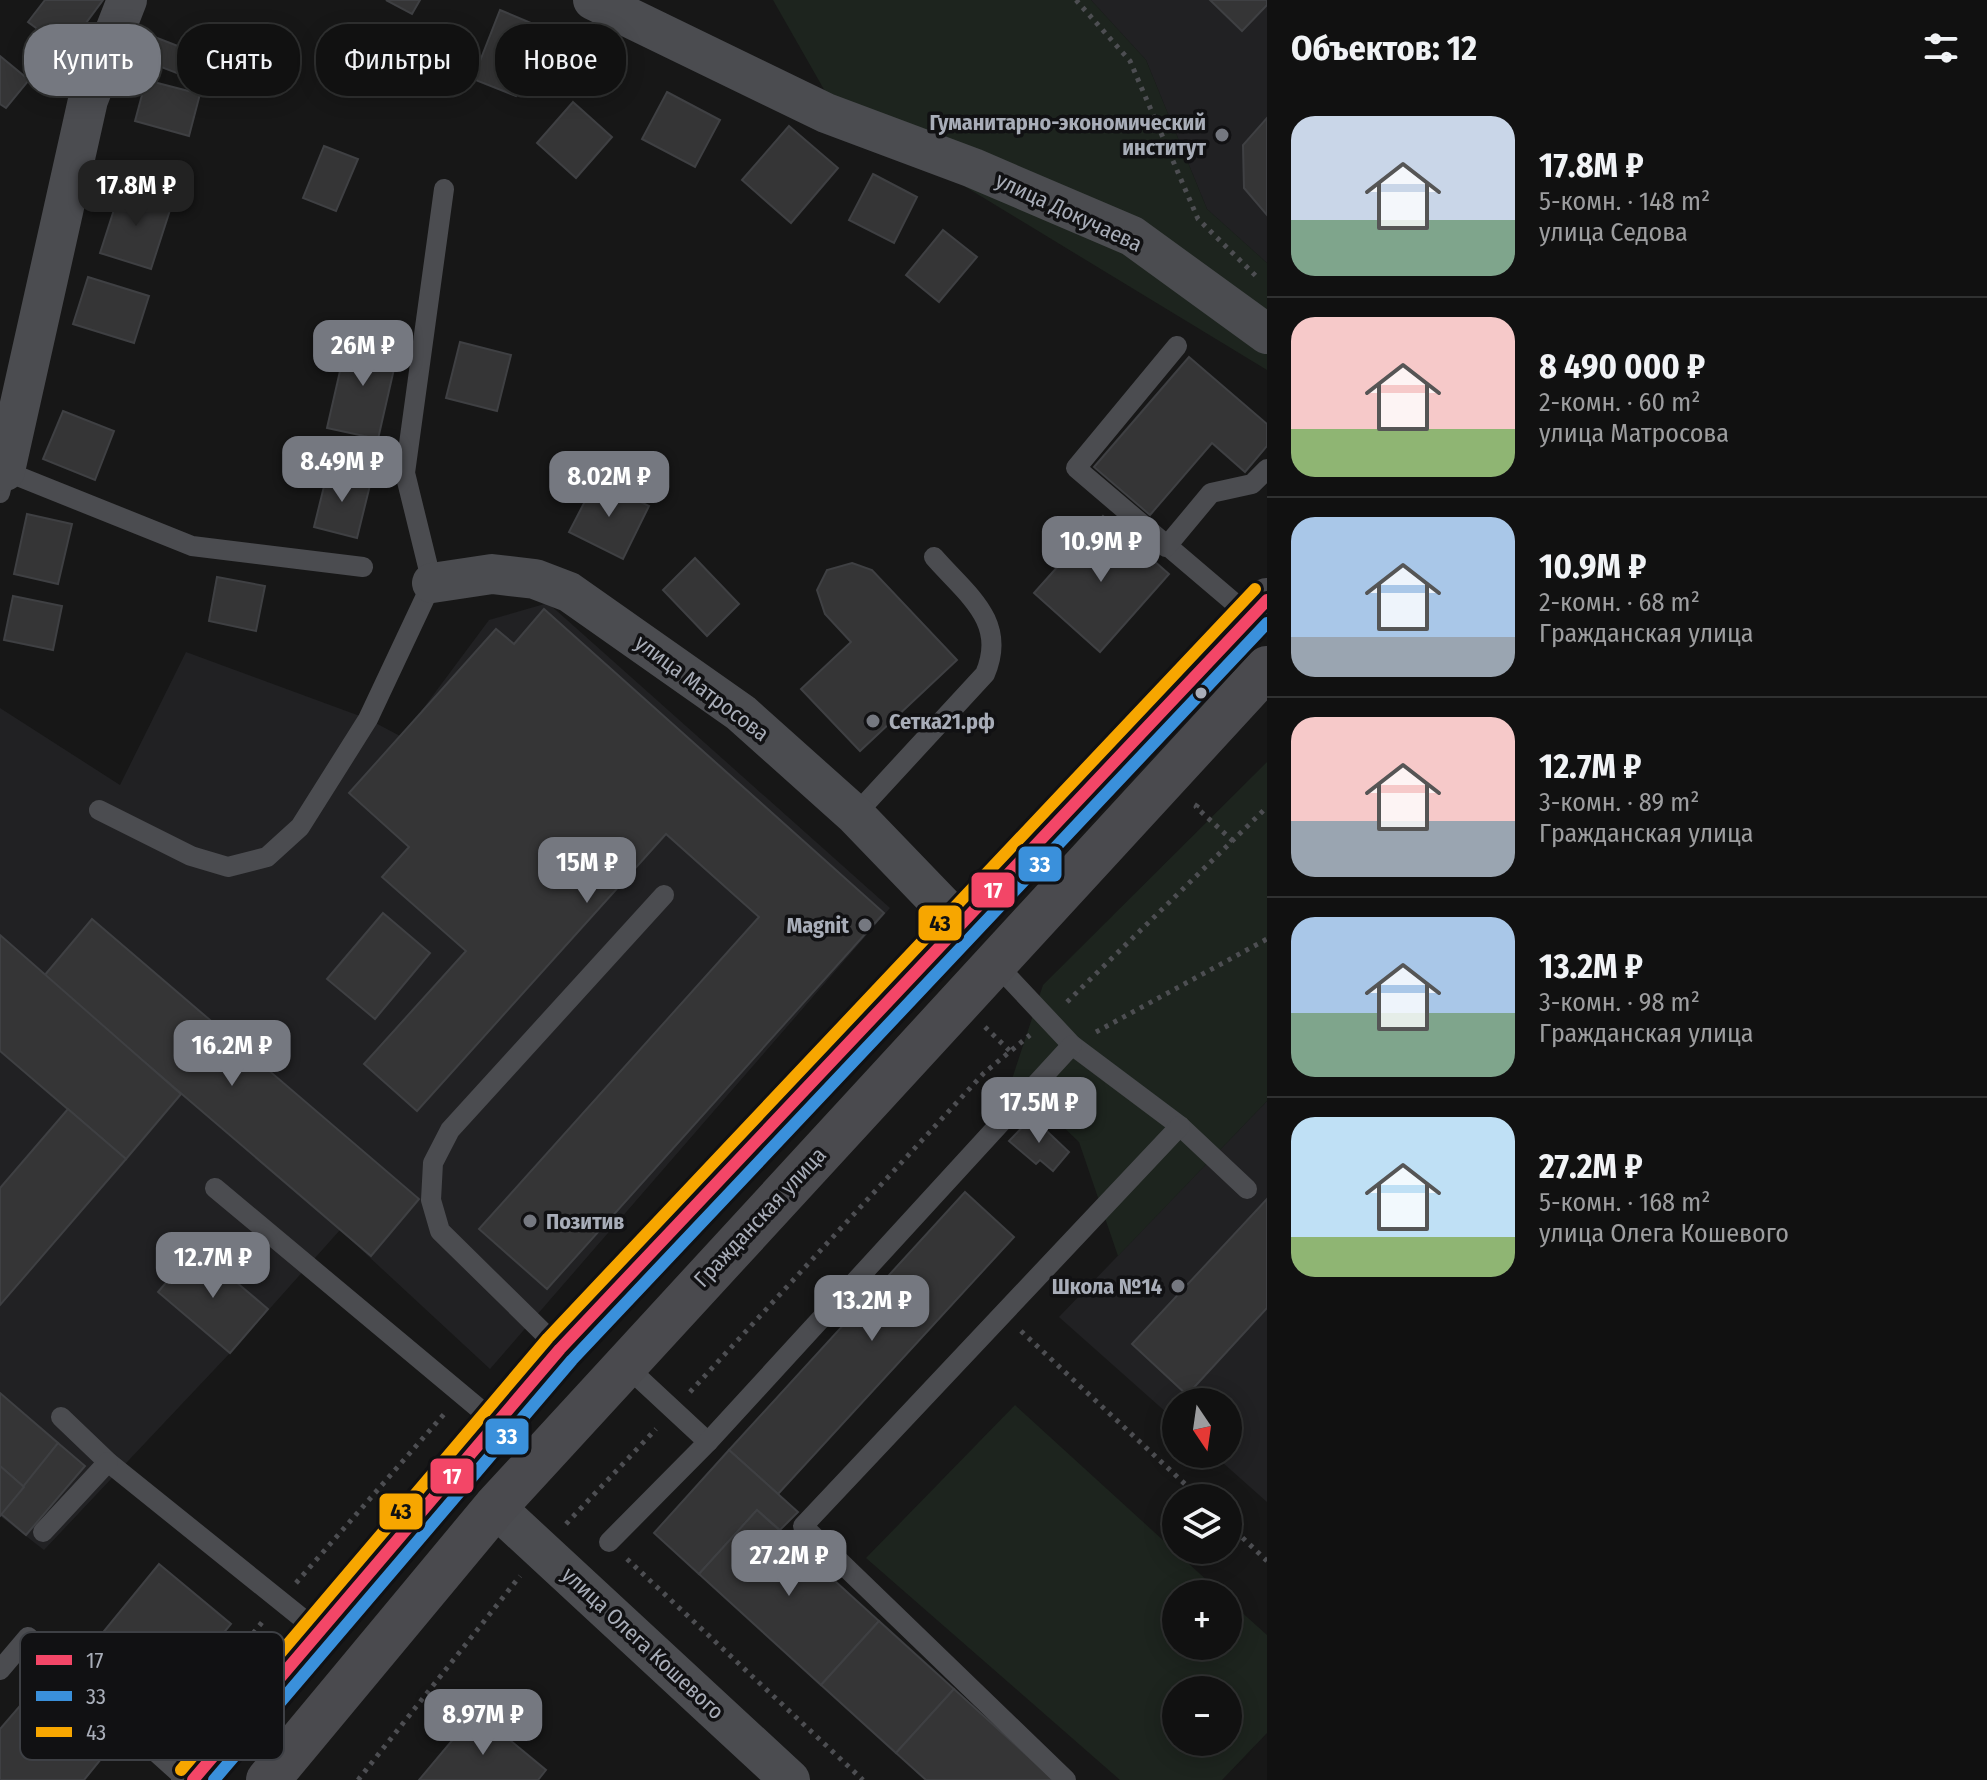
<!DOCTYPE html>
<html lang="ru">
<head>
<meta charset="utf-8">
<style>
	body { margin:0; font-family:"Fira Sans Condensed",sans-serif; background:#1a1a1a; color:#f1f3f6; height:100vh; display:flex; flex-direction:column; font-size:30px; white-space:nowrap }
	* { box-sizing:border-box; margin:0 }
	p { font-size:26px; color:#9c9d9f }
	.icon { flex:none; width:44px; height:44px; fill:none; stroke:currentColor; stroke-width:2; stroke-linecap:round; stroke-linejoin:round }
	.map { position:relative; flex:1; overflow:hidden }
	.details { display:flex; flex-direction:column; background:#111; width:720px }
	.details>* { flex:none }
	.banner { position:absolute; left:24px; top:24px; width:760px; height:72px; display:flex; gap:16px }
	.needle { width:52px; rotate:167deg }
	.fabs { position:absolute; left:1162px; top:1388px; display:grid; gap:16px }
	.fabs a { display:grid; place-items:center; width:80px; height:80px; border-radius:50%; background:#111; box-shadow:0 4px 20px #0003,0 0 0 2px #303131; font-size:40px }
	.price { position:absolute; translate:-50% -68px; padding:0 18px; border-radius:16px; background:#757880; color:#fff; font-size:26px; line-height:52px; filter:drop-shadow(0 2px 4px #0008) }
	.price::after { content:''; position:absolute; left:50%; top:48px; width:24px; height:18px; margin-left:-12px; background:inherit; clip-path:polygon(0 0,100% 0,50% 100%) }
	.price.active { background:#222; color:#fff }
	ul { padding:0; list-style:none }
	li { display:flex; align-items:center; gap:24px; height:200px; padding:0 24px }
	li+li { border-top:2px solid #303131 }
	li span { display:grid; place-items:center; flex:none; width:224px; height:160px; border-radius:24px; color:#555 }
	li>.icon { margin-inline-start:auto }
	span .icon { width:96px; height:96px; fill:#fffc; stroke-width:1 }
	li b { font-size:34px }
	h2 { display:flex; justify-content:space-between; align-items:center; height:96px; padding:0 24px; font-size:34px }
	.chip { padding:0 28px; border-radius:32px; background:#111; box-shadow:0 4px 20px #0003,0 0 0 2px #303131; font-size:28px; line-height:72px }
	.chip.active { background:#757880; color:#fff }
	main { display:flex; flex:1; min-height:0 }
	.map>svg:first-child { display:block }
</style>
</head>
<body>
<main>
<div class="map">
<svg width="1267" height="1780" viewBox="0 0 1267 1780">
	<rect width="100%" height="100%" fill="#171717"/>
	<g fill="#212123">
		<path d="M1091,0H1267V263L1207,209L1146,60Z"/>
		<path d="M548,603L890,908L490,1369L340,1230L230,1353L44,1550L0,1516V708L120,785L186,652L368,719L402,737L489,620Z"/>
		<path d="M1267,1101V1502L1213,1454H1228V1402H1176V1421L1059,1317Z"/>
	</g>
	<g fill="#1d241e" fill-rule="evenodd">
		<path d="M773,0H1091L1146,60L1207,209L1267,263V370L834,107Z"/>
		<path d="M1267,762V1101L1118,1256L1079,1142L1031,1096L1010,1118L992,1100L1012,1079L1043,985Z"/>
		<path d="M1015,1405L1222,1594H1176V1646H1228V1600L1267,1635V1733L1222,1780H1120L866,1558ZM1176,1690H1228V1742H1176Z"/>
	</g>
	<g fill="#353536" stroke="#3f4043" stroke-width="2">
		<path d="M45,0H103L66,50L28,22Z"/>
		<path d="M386,0H420L412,14Z"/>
		<path d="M1210,0H1267V5L1242,31Z"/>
		<path d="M500,10L543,28L516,96L473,79Z"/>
		<path d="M152,36L209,58L200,82L143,60Z"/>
		<path d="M0,56L29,80L6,108L0,104Z"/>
		<path d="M146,80L200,94L189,136L135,121Z"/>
		<path d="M667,92L720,120L695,167L642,139Z"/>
		<path d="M573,102L612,137L576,178L537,143Z"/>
		<path d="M1267,118V215L1244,188L1243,145Z"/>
		<path d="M789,126L838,168L791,223L742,180Z"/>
		<path d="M324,146L358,159L336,211L303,198Z"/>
		<path d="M873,174L917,197L894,243L849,220Z"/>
		<path d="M121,188L172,204L151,269L100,253Z"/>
		<path d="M943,230L977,257L939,302L906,275Z"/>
		<path d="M88,277L149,296L134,343L73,324Z"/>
		<path d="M348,336L399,347L378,439L327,428Z"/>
		<path d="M460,342L511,355L497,411L446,398Z"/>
		<path d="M1189,357L1267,424V446L1245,472L1212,443L1150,515L1094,467Z"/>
		<path d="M63,411L114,431L95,480L43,459Z"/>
		<path d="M328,470L371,481L357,538L314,527Z"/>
		<path d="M596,480L649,506L623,559L569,532Z"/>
		<path d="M27,514L72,524L58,584L14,574Z"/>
		<path d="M1103,516L1169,574L1100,652L1034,593Z"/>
		<path d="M695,558L739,604L707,636L663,590Z"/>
		<path d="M852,563L872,570L957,660L860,751L801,689L851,642L825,614L817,590L827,570Z"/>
		<path d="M217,577L265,586L256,631L209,621Z"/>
		<path d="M13,596L62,606L53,650L4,640Z"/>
		<path d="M544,609L884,913L547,1289L479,1229L759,917L666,834L417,1111L364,1064L466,951L382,877L409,847L349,793L496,629L514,644Z"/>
		<path d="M383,913L430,953L375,1019L327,979Z"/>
		<path d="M92,919L419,1199L371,1256L44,976Z"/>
		<path d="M0,935L181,1094L126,1159L0,1051Z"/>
		<path d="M68,1109L126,1159L0,1305V1188Z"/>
		<path d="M1032,1117L1069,1152L1053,1171L1040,1160L1036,1164L1009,1141Z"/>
		<path d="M965,1192L1014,1237L778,1494L729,1450Z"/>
		<path d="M1267,1199V1308L1187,1395L1132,1344Z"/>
		<path d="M196,1248L268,1309L230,1353L158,1292Z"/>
		<path d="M0,1393L58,1443L24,1487L0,1466Z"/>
		<path d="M58,1443L85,1466L26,1535L1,1514Z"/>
		<path d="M729,1450L798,1512L780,1530L757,1510L699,1574L654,1533Z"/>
		<path d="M0,1466L24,1487L0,1516Z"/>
		<path d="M757,1510L879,1621L821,1685L699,1574Z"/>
		<path d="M159,1564L231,1624L167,1702L95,1642Z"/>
		<path d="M879,1621L954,1689L896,1753L821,1685Z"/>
		<path d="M954,1689L1054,1780H926L896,1753Z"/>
		<path d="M32,1692L106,1753L84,1780H0V1729Z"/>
		<path d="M476,1712L546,1770L538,1780H419Z"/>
	</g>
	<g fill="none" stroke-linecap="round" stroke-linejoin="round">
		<g stroke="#4d4e52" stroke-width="5" stroke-dasharray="4 6" stroke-linecap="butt">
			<path d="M1076,0L1130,61L1198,219L1259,279"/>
			<path d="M1198,804L1196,807L1234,842"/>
			<path d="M1067,1002L1267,807"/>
			<path d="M985,1027L1010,1051"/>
			<path d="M1096,1032L1267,939"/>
			<path d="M1021,1331L1200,1498"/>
			<path d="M690,1392L984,1073L1030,1035"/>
			<path d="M566,1524L656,1429"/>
			<path d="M1228,1524L1267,1561"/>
			<path d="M627,1559L863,1780"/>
			<path d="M296,1583L445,1413"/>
			<path d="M172,1735L263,1621"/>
			<path d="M358,1780L520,1576"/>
		</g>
		<g stroke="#4b4c50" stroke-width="20">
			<path d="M1177,346L1076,468L1251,617"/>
			<path d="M0,493L5,471L192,546L363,567"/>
			<path d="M1166,547L1211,493L1252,484L1267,469"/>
			<path d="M99,810L191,856L228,867L267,857L300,827L368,719L432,583L405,473L444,189"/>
			<path d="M855,815L985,674C1008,621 966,594 934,557"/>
			<path d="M995,963L1072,1045L1180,1126L1247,1189"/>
			<path d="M215,1188L495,1422"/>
			<path d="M560,1349L440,1231L431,1200L433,1163L450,1130L664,895"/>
			<path d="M624,1364L708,1442"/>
			<path d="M61,1417L108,1462L318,1631"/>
			<path d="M43,1532L108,1462"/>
			<path d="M609,1542L708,1442L1072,1045"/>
			<path d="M0,1670L28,1637L187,1780"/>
			<path d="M1066,1780L803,1526L1180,1126"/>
		</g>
		<g stroke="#4b4c50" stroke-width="40">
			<path d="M593,0L826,113L973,168L1132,236L1267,334"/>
			<path d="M0,468L5,471L88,100L127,0"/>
			<path d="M432,583L492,574L535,579L569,592L741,713L855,815L961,925"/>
			<path d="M495,1507L790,1780"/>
		</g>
		<g stroke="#4a4a4e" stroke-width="44">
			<path d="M193,1780L560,1349L1267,600"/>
			<path d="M268,1780L495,1507L1267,668"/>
		</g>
		<defs>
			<path id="bus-1" d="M193,1780L560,1349L1267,600"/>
			<path id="bus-2" d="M214,1780L572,1360L1267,623"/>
			<path id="bus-3" d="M181,1770L548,1338L1255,589"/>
		</defs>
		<use href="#bus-1" stroke="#111113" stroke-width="18"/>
		<use href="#bus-2" stroke="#111113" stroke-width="18"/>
		<use href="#bus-3" stroke="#111113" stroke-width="18"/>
		<use href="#bus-1" stroke="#f34667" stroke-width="12"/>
		<use href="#bus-2" stroke="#3a90db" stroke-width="12"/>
		<use href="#bus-3" stroke="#f7a600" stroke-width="12"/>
	</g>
	<g fill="#757880" stroke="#111113" stroke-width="3">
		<circle cx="1222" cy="135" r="8"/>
		<circle cx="873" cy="721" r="8"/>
		<circle cx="865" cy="925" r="8"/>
		<circle cx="530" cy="1221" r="8"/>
		<circle cx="1178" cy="1286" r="8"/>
	</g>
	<circle fill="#a8adb8" stroke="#111113" stroke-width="3" cx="1201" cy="693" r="7"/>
	<g text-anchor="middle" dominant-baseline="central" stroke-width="7" stroke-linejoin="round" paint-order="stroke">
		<g font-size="22" font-weight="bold" fill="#a8adb8" stroke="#111113" text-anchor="end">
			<text x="1206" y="122">Гуманитарно-экономический<tspan x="1206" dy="25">институт</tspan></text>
			<text x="889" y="721" text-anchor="start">Сетка21.рф</text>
			<text x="849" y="925">Magnit</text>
			<text x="546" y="1221" text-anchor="start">Позитив</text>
			<text x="1162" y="1286">Школа №14</text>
		</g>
		<g font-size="22" fill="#a8adb8" stroke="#111113">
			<text transform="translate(1069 212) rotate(25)">улица Докучаева</text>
			<text transform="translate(702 688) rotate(37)">улица Матросова</text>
			<text transform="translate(760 1217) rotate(-47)">Гражданская улица</text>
			<text transform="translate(643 1643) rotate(43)">улица Олега Кошевого</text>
		</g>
	</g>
	<rect x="20" y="1632" width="264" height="128" rx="12" fill="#111113" stroke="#3e4045" stroke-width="2"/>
	<rect x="36" y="1655" width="36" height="10" fill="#f34667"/>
	<rect x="36" y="1691" width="36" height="10" fill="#3a90db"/>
	<rect x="36" y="1727" width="36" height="10" fill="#f7a600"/>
	<g font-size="22" fill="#a8adb8">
		<text x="86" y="1668">17</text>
		<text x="86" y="1704">33</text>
		<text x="86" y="1740">43</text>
	</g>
	<g stroke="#111113" stroke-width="3">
		<rect x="1017" y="845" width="46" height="38" rx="8" fill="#3a90db"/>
		<rect x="970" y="871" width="46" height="38" rx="8" fill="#f34667"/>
		<rect x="917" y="904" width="46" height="38" rx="8" fill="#f7a600"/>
		<rect x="484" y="1417" width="46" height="39" rx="8" fill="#3a90db"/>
		<rect x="429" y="1457" width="46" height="38" rx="8" fill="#f34667"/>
		<rect x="378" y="1492" width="46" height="39" rx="8" fill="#f7a600"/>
	</g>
	<g font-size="22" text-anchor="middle" font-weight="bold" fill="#fff">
		<text x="1040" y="872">33</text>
		<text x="993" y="898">17</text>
		<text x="507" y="1444">33</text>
		<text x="452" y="1484">17</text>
	</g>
	<g font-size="22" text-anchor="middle" font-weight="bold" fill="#111">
		<text x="940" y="931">43</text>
		<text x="401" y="1519">43</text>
	</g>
</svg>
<div class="fabs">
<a><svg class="needle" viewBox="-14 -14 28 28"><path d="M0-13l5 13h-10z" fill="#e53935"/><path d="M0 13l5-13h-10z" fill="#9c9d9f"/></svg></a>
<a><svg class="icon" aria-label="layers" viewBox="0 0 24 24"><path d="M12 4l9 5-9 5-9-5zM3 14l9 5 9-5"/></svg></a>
<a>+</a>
<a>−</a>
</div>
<b class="price active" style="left:136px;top:228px">17.8M ₽</b>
<b class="price" style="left:363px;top:388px">26M ₽</b>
<b class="price" style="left:342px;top:504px">8.49M ₽</b>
<b class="price" style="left:609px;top:519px">8.02M ₽</b>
<b class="price" style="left:1101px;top:584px">10.9M ₽</b>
<b class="price" style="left:587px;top:905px">15M ₽</b>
<b class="price" style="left:232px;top:1088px">16.2M ₽</b>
<b class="price" style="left:1039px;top:1145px">17.5M ₽</b>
<b class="price" style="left:213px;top:1300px">12.7M ₽</b>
<b class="price" style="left:872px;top:1343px">13.2M ₽</b>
<b class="price" style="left:789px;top:1598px">27.2M ₽</b>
<b class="price" style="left:483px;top:1757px">8.97M ₽</b>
<div class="banner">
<a class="chip active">Купить</a>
<a class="chip">Снять</a>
<a class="chip">Фильтры</a>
<a class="chip">Новое</a>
</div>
</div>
<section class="details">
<h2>Объектов: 12<svg class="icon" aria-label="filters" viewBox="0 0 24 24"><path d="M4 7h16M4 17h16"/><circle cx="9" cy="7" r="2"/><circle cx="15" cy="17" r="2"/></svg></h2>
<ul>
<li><span style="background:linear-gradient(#c9d6e8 65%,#7fa58c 0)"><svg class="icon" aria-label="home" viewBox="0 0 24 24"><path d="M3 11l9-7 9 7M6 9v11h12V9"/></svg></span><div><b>17.8M ₽</b><p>5-комн. · 148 m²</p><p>улица Седова</p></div></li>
<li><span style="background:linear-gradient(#f6c9c9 70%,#8fb573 0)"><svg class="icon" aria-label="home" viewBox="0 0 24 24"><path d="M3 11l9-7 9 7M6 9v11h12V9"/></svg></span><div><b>8 490 000 ₽</b><p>2-комн. · 60 m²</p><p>улица Матросова</p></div></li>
<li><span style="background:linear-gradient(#a9c7e8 75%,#9aa5b1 0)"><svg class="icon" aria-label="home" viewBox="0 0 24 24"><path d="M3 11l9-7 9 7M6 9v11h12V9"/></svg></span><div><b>10.9M ₽</b><p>2-комн. · 68 m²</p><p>Гражданская улица</p></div></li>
<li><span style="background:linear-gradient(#f6c9c9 65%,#9aa5b1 0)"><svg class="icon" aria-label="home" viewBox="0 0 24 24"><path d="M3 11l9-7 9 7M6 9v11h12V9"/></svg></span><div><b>12.7M ₽</b><p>3-комн. · 89 m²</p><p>Гражданская улица</p></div></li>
<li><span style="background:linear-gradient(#a9c7e8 60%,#7fa58c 0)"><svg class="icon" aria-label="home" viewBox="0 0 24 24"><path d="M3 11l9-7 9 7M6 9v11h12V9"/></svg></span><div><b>13.2M ₽</b><p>3-комн. · 98 m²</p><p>Гражданская улица</p></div></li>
<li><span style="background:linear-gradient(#bfe0f5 75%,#8fb573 0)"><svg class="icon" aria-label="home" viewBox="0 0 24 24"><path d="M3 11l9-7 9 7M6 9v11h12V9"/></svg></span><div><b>27.2M ₽</b><p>5-комн. · 168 m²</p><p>улица Олега Кошевого</p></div></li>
</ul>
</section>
</main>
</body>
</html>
